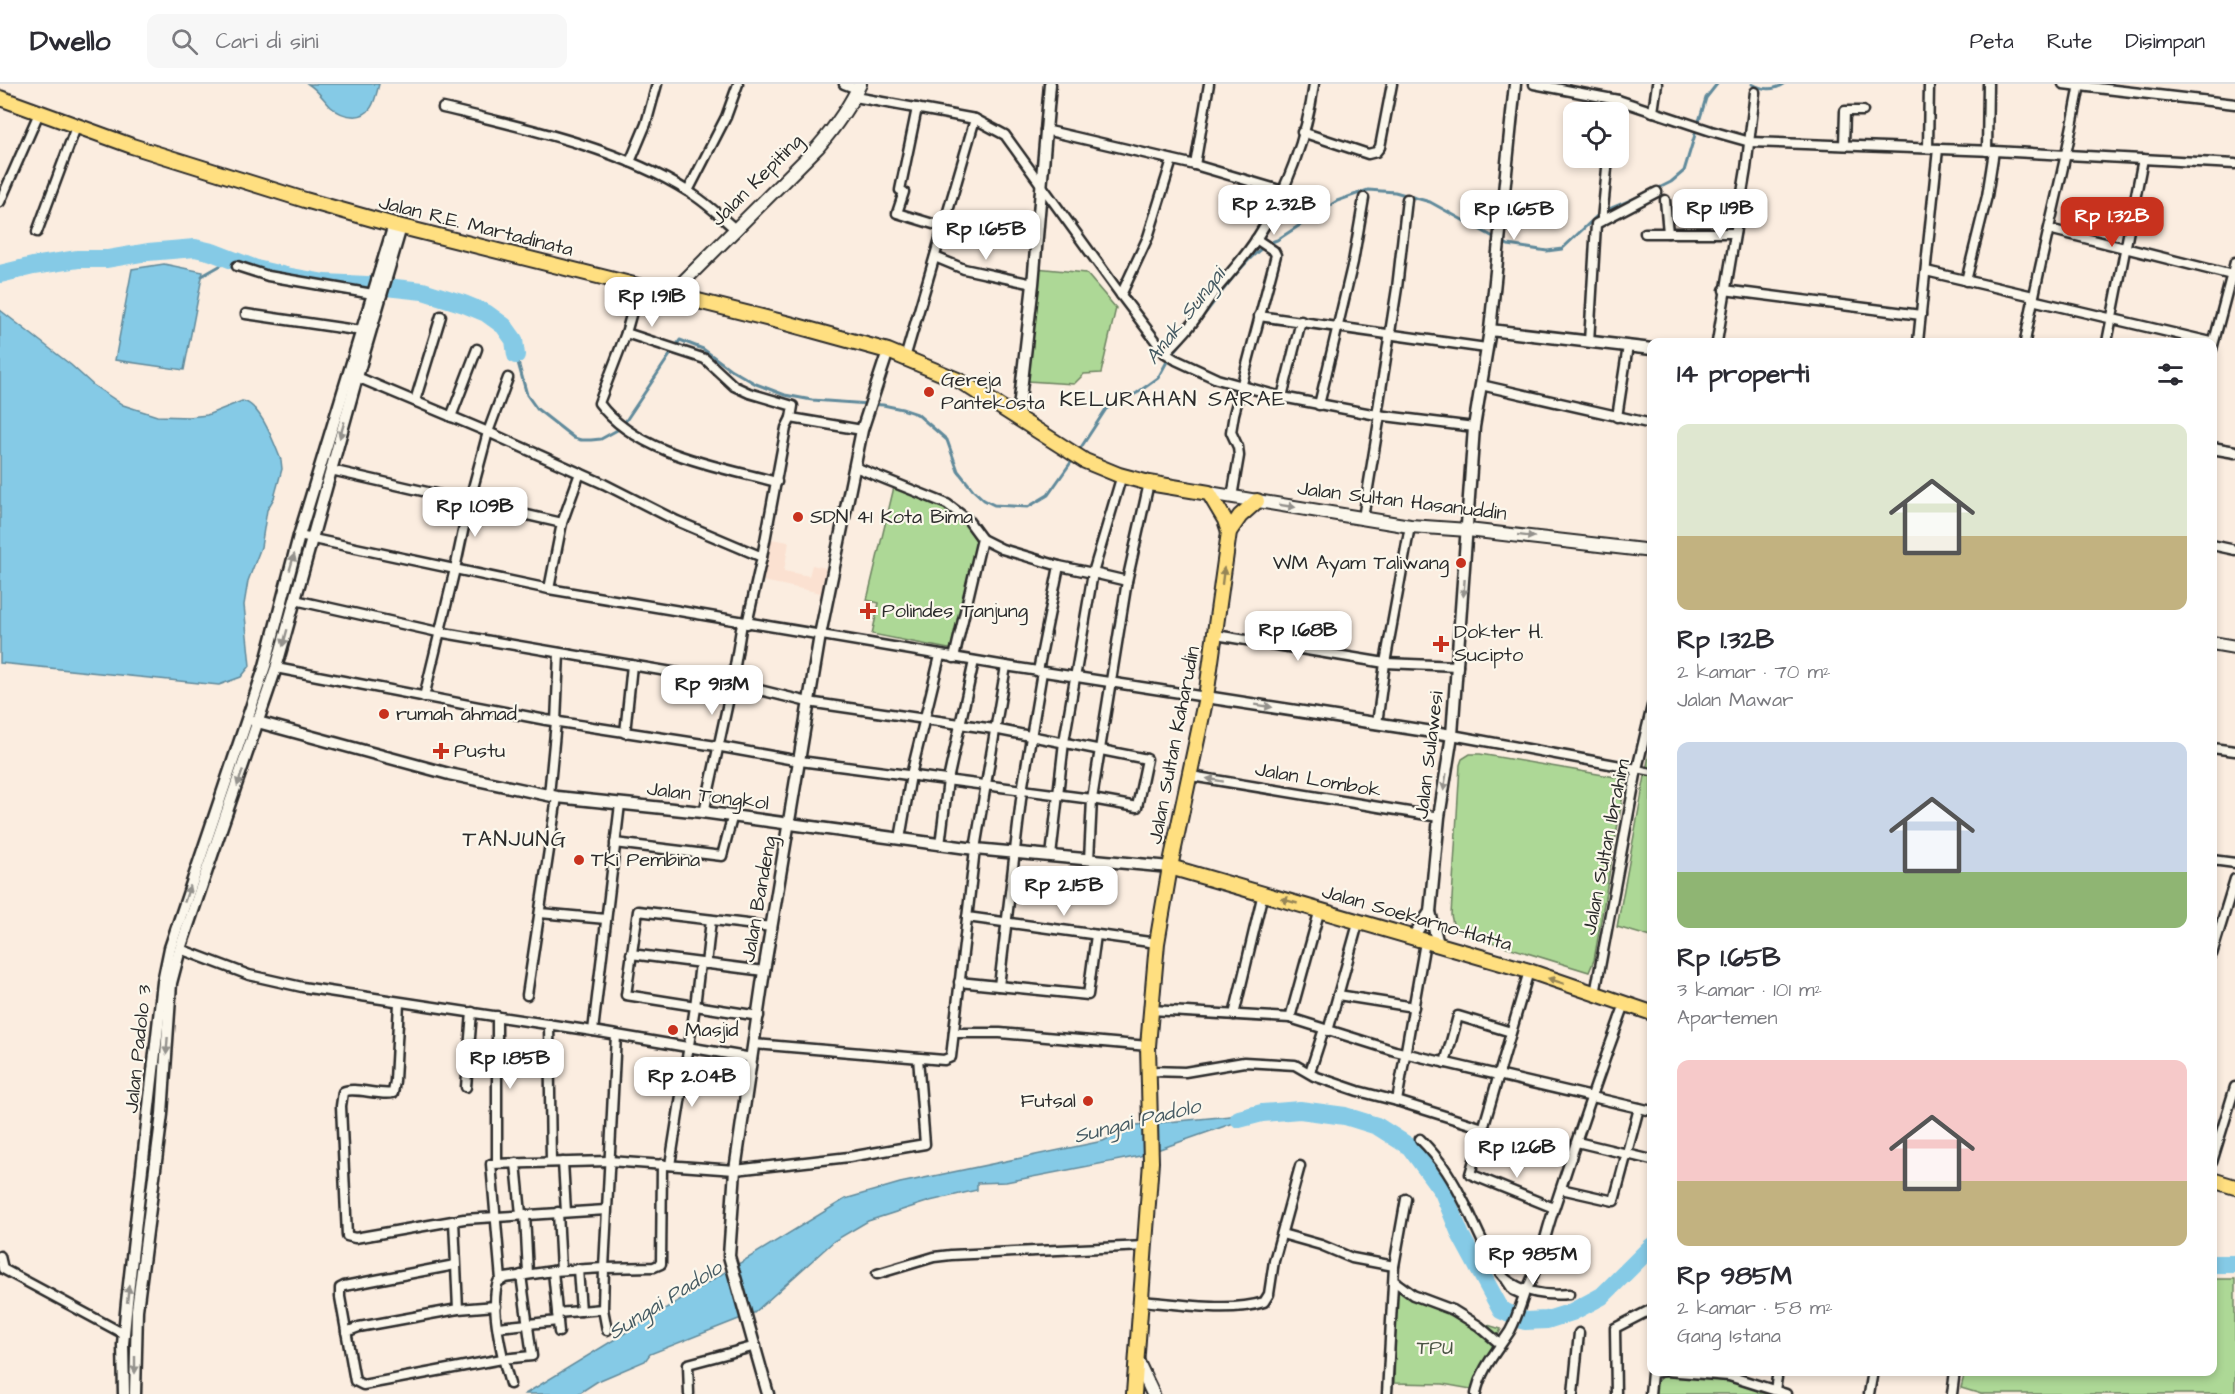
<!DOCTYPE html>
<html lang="id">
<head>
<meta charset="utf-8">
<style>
	body { margin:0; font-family:"Architects Daughter",sans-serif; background:#f7f7f7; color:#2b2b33; height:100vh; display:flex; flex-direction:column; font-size:22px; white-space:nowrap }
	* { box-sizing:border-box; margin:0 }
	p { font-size:20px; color:#7c7c81 }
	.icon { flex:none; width:33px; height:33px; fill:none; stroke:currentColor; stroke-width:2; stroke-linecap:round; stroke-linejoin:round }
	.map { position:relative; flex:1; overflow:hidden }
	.sheet { position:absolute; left:1647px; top:254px; width:570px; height:1038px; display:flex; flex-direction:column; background:#fff; border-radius:12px; box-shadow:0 3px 9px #0003 }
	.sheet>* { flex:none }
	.buttons { position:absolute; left:1563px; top:18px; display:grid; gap:12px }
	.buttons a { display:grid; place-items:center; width:66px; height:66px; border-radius:12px; background:#fff; box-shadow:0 3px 9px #0003; font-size:30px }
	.price { position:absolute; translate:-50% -51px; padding:0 14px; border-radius:12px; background:#fff; color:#222; font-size:20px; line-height:39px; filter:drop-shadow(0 2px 3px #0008) }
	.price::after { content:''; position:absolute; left:50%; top:36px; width:18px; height:14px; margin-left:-9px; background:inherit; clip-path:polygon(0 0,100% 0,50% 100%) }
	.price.active { background:#c8321e; color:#fff }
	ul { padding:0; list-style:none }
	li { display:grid; align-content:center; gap:12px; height:318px; padding:0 30px }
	li span { display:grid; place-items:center; height:186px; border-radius:12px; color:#555 }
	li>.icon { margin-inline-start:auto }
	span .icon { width:108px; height:108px; fill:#fffc; stroke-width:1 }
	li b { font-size:26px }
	h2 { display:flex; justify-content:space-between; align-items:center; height:72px; padding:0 30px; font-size:26px }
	header { display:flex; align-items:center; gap:36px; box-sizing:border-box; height:84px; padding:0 30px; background:#fff; border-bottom:2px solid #e1e1e2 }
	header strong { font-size:28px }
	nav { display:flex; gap:33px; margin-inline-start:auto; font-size:21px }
	.search { width:420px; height:54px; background:#f7f7f7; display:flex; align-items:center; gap:15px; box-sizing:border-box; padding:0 21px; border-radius:12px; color:#7c7c81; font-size:22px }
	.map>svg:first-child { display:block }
</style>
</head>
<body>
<header>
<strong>Dwello</strong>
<div class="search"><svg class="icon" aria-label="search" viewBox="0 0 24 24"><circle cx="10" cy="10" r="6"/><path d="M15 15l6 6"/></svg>Cari di sini</div>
<nav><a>Peta</a><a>Rute</a><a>Disimpan</a></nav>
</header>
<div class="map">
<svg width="2235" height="1310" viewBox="0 0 2235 1310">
	<rect width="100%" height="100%" fill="#fbede0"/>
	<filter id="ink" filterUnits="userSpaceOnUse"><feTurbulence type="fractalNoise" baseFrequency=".0167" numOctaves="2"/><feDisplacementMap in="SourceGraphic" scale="12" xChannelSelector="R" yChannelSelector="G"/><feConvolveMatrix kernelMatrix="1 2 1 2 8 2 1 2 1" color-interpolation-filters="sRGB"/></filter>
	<g filter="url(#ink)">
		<path fill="#fbe1d1" d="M771,455L789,458L784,487L809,492L812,481L826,484L821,509L763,497Z"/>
		<g fill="#add896" stroke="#6c8260" stroke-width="1.5">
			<path d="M1036,184L1086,189L1116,224L1101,289L1084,290L1074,300L1027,297Z"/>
			<path d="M894,403L945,423L962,435L977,458L954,566L872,550L879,519L867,516Z"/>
			<path d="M1651,660V853L1617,843Z"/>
			<path d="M1470,670H1480L1621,694L1625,700L1594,876L1589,888L1462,849L1453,840L1451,831L1460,681L1462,675Z"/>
			<path d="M2213,1195H2235V1310H1981L1961,1304L1965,1287H2212Z"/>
			<path d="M1397,1205L1443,1228L1501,1245L1471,1305L1443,1300L1394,1299Z"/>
			<path d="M1671,1290L1747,1299L1775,1310H1656L1657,1298L1662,1292Z"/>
		</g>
		<g fill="#85cae6" stroke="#618a9b" stroke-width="1.5">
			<path d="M308,0H379C375,16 372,34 352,32C345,32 337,28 331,23C323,15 318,6 308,0Z"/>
			<path d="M164,180L203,188L184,286L115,276L132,185Z"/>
			<path d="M0,226L71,281L93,301L123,321L157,332L189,333L207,331L242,317C260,319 274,359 281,376L282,385L274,414L267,426L261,463L248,497L244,521L250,582L241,593L219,601L0,579Z"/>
			<path d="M1262,1029L1140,1072L1006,1098L977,1099V1106L930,1117L868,1137L834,1157L754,1229L650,1270L645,1277L598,1297L578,1310H525L845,1115L900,1099L1103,1057L1136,1041Z"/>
		</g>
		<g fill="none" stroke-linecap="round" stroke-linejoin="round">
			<g stroke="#618a9b" stroke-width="3">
				<path d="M1752,0C1763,6 1773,7 1784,0"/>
				<path d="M1657,105L1671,98L1684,87L1706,14L1717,0"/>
				<path d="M202,192L232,175"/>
				<path d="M1192,246C1213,222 1249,164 1277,156L1337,117L1368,106L1395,108L1430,118L1508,161L1547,167L1562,165L1600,129L1645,110"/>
				<path d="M516,271L527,311L537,325L574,354L581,356H591L601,355L621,344L680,256L703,265L730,285L756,300L785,311L812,316L883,321L902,325L917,330L947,356L958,387L973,406L984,416L994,421L1028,423L1048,411L1074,374"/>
				<path d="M1078,368L1106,325L1137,309L1158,294L1169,274L1184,256"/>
			</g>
			<g stroke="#85cae6" stroke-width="18">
				<path d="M0,190L33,182L78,175H107L148,168L195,164L212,168L256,185L286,192L325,199L367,201L423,207L464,220L486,229L504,242L514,256L516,271"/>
				<path d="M1239,1035L1262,1029L1300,1026L1345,1032L1377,1042L1410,1063L1443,1108L1461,1152L1501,1226L1525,1237L1547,1236L1572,1228L1602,1212L1652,1162"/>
				<path d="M2212,1180H2235"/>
			</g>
			<defs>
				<path id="pedestrian" d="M1637,685L1652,688"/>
				<g id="minor">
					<path d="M844,0L857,5"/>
					<path d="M1534,0L1618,16L1711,47L1750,58L1994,67L2235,80"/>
					<path d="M2063,0L2235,20"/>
					<path d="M855,13L975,35L1005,51L1121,211L1165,269L1176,276L1217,295L1282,313L1377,331L1474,343"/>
					<path d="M443,24C522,43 620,64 689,108C706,118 720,132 735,145"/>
					<path d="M917,24L900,106L904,108L897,129L943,143"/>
					<path d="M1616,28L1618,16"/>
					<path d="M1653,28L1657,0"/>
					<path d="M1045,46L1195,81L1283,107"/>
					<path d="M1302,48L1368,70L1376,68L1380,63L1392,0"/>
					<path d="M1844,61L1845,27H1863"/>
					<path d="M1928,64L1929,0"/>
					<path d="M1987,67L1988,0"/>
					<path d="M630,78L646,40L657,0"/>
					<path d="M1195,81L1209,0"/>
					<path d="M688,107L726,33L738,0"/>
					<path d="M1665,116L1668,149"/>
					<path d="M0,118L39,29"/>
					<path d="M1602,136L1608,74"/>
					<path d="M2049,145L2232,191"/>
					<path d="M37,148L76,43"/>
					<path d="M1645,149H1735"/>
					<path d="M935,173L964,185L1033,200"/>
					<path d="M237,182L268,192L373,210"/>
					<path d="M1926,187L2033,212"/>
					<path d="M1966,197L1987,112L1994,67"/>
					<path d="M639,203L626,249L599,319C636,370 720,383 777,398"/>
					<path d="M1724,206L1921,231"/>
					<path d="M1121,211L1148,153L1172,76"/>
					<path d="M2032,216L2211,258"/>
					<path d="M246,230L362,247"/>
					<path d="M1259,232L1486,264"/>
					<path d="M626,249L705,275L734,302L749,309L793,322L791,334L862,346"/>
					<path d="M1589,258L1596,140L1657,108"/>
					<path d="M1717,258L1746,85L1755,8"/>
					<path d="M1918,258L1938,65"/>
					<path d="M2025,258C2040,171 2065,87 2080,0"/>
					<path d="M2107,258L2143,75"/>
					<path d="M2212,265L2235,178"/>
					<path d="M1165,269C1174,260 1183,251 1190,242C1198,232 1204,221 1211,212C1226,193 1244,175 1257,154C1286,109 1307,53 1314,0"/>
					<path d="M905,274L975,35"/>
					<path d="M357,293L488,348L604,400L677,437L762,473L747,540"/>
					<path d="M1481,301L1652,340"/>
					<path d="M1282,313L1301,237"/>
					<path d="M415,317L441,232"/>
					<path d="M1319,321L1353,178L1364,114"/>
					<path d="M1377,331L1397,204L1407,115"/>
					<path d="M451,333L477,265"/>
					<path d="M1617,333L1628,262"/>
					<path d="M855,383L947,420L968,436L982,455L954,574"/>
					<path d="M331,386L562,439"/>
					<path d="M1232,413L1239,372L1238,363L1231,348L1234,330L1276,171L1274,167L1256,155"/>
					<path d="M1363,434L1380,331"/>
					<path d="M299,452L549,505L1006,582L1206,613"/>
					<path d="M982,455L1002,465L1059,482L1038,587"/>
					<path d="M2212,461L2235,466"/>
					<path d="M762,473L786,344L791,334"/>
					<path d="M1127,497L1149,399"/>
					<path d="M549,505L562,439L580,389"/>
					<path d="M1216,551L1385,579L1458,582"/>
					<path d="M276,584L546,636L716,662L800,677L1092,715L1137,723L1147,675L994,645L808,618L719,596L438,548L295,516"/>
					<path d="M424,613L455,485L469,419L488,348L508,294"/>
					<path d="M1377,640L1385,579L1410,442"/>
					<path d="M625,649L632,581"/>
					<path d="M1452,651L1637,685"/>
					<path d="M2212,664L2235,667"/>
					<path d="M1191,692L1439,733"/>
					<path d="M549,711L556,638L559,569"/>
					<path d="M704,729L732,600L742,539"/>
					<path d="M900,755L911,691L940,572"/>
					<path d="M615,759L722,772L732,734"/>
					<path d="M940,761L948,696L974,577"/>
					<path d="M1051,772L1064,658L1093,489L1059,482"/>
					<path d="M1089,776L1092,715L1127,497L1093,489L1122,391"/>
					<path d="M2212,776L2235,779"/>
					<path d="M540,829L606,835"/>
					<path d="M967,833L1157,859"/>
					<path d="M180,865L249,891L302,903L593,947L752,974"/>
					<path d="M631,870L764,887"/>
					<path d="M2212,870L2235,795"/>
					<path d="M706,880L711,836"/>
					<path d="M1529,887L1470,1090L1554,1124"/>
					<path d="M959,898L1088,911L1096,851"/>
					<path d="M999,902L1022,707L1042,588"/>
					<path d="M1595,910L1637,685L1652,622"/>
					<path d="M527,911L557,713"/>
					<path d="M1338,911L1414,923"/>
					<path d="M399,919L395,997L393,1009C378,1012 353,1002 343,1008L341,1022L347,1152L355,1154L464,1135L606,1126"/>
					<path d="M1151,926L1290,934L1395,967L1652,1027"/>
					<path d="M1234,931L1263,809"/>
					<path d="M759,932L626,911L638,827L772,843"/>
					<path d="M1290,934L1320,825"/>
					<path d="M549,940L551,1078"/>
					<path d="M593,947L620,720"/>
					<path d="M1328,947L1359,836"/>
					<path d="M954,949H1000L1148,962"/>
					<path d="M754,960L944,976L951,973L975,765L1006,582"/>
					<path d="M1445,979L1458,932L1511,948"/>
					<path d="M1149,987L1185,988L1244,978L1295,981L1314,992L1358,1007L1397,1017L1483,1044"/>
					<path d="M1310,988L1324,945"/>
					<path d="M466,1003L472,928"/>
					<path d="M1397,1017L1425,858"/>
					<path d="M1483,1047L1571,1074"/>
					<path d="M1420,1055C1442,1077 1453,1096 1467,1124C1475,1140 1493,1186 1507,1196C1524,1209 1548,1212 1569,1210"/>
					<path d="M1577,1058L1652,1076"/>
					<path d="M563,1078L566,1128"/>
					<path d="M2212,1078L2235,1003"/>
					<path d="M497,1079V932"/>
					<path d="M516,1079L521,1130"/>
					<path d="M670,1081L695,923L700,879"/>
					<path d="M1561,1105L1614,1117L1639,1024"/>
					<path d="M558,1128L561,1186"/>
					<path d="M525,1130L528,1190"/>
					<path d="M454,1137L458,1225"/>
					<path d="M1282,1150L1321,1161L1352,1174L1394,1182"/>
					<path d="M0,1172L3,1185L124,1250"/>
					<path d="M455,1181L344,1202L340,1204V1213L355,1297L363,1301L502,1275L532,1272L521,1191"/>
					<path d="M578,1185L581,1227"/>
					<path d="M553,1187L559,1248"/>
					<path d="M877,1190L934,1173L951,1171L1145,1162"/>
					<path d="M501,1196L491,1080L609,1077L735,1086L849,1073L925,1060L918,974"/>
					<path d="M1394,1197L1413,1211L1453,1226L1479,1242L1500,1260"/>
					<path d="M1527,1205C1541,1179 1545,1149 1555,1122C1577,1054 1600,987 1625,920"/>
					<path d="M1142,1217C1179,1220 1229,1229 1264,1218L1269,1210L1274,1177L1300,1082"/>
					<path d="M557,1229L603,1225"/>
					<path d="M498,1243L558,1237"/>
					<path d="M607,1246L603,1225L604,1184L654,1183L661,1180L662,1080"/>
					<path d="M346,1248L359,1243L458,1225L496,1222"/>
					<path d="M1666,1287L1729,1292L1786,1310"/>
					<path d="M510,1300C503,1276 489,1221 498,1198L505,1194L553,1187L604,1184L616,951"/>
					<path d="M1775,1306L1778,1287"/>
					<path d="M689,1310L688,1280L756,1262"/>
					<path d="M1387,1310L1394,1182L1406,1115"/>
					<path d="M1476,1310C1480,1286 1497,1267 1510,1247C1516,1236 1520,1223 1524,1211L1513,1206L1507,1197"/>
					<path d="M1573,1310L1579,1249"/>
					<path d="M1616,1310L1615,1244L1652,1225"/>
					<path d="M1650,1310L1652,1289L1666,1287"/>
					<path d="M1869,1310L1873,1287"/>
					<path d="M1952,1310L1955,1287"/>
				</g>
				<g id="tertiary">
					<path d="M1490,246L1652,265"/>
					<path d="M1018,333L1033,200L1050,0"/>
					<path d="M2212,364L2235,368"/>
					<path d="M1206,613L1452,651"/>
					<path d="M254,637L449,690L557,713L702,728L975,765L1170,783"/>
					<path d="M1430,828L1438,860"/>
					<path d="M1412,854L1430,828L1439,733L1452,651L1474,343L1490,246L1515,0"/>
					<path d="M124,1310L123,1260L127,1218L163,898L170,864L265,582L299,452L394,141"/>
					<path d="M135,1310L137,1226L162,1030L171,899L180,865L276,584L357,293L401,143"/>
					<path d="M768,1310L729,1172L735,1086L764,887L820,551L862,346L888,267"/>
				</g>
				<g id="secondary">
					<path d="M671,210L818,63C835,43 849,24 860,0"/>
					<path d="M1209,409L1410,442L1468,446L1652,467"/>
					<path d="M2212,559L2235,563"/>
					<path d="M1138,1278L1153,1310"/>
				</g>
				<g id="trunk">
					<path d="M0,14L132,62L305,116L394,141L786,239L888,267L960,297L1085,377L1119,391L1149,399L1209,409L1225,436L1229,448"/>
					<path d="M1170,783L1529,887L1652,929"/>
					<path d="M2212,1096L2235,1103"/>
					<path d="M1134,1310L1151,1078L1148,962L1157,859L1170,783L1206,613L1229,448L1240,432L1257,417"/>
				</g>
			</defs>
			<use href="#pedestrian" stroke="#2b2b2b" stroke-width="10"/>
			<use href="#minor" stroke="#2b2b2b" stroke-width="13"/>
			<use href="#tertiary" stroke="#2b2b2b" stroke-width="15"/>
			<use href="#secondary" stroke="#2b2b2b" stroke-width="16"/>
			<use href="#trunk" stroke="#2b2b2b" stroke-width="18"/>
			<use href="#pedestrian" stroke="#fbf7ec" stroke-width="6"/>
			<use href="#minor" stroke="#fbf7ec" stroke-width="8"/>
			<use href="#tertiary" stroke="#fbf7ec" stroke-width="10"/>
			<use href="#secondary" stroke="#fbf7ec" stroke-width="12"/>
			<use href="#trunk" stroke="#ffdf80" stroke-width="14"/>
		</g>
		<defs><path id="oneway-solid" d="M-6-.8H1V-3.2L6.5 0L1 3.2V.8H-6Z" transform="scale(1.5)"/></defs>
		<g fill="#93918c">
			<use href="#oneway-solid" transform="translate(342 346) rotate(106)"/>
			<use href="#oneway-solid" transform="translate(1287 422) rotate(9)"/>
			<use href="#oneway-solid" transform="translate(1526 452) rotate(7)"/>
			<use href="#oneway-solid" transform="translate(292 478) rotate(-74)"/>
			<use href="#oneway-solid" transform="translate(1464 504) rotate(94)"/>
			<use href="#oneway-solid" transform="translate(285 554) rotate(105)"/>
			<use href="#oneway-solid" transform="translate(1264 622) rotate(9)"/>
			<use href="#oneway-solid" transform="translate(240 694) rotate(109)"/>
			<use href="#oneway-solid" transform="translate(1215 696) rotate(-170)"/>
			<use href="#oneway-solid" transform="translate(1445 698) rotate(99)"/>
			<use href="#oneway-solid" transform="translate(187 810) rotate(-72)"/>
			<use href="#oneway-solid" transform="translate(167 962) rotate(94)"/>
			<use href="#oneway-solid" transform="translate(128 1210) rotate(-84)"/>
			<use href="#oneway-solid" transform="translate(135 1281) rotate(90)"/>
		</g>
		<g fill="#958556">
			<use href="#oneway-solid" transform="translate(1223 492) rotate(-83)"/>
			<use href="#oneway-solid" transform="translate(1289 817) rotate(-164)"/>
			<use href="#oneway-solid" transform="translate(1556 897) rotate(-161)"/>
		</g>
	</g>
	<g fill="#c8321e" stroke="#fbf7ec" stroke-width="2">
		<circle cx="929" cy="308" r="6"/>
		<circle cx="798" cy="433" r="6"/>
		<circle cx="1461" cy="479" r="6"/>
		<path d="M865 518h6v6h6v6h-6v6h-6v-6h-6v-6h6z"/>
		<path d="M1438 551h6v6h6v6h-6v6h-6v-6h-6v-6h6z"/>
		<circle cx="384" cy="630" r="6"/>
		<path d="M438 658h6v6h6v6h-6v6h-6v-6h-6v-6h6z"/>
		<circle cx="579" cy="776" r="6"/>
		<circle cx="673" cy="946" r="6"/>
		<circle cx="1088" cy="1017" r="6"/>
	</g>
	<g text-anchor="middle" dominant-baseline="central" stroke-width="4.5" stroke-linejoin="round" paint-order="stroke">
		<g font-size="20" fill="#2b2b2b" stroke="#fbf7ec">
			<text transform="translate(757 96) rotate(-45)">Jalan Kepiting</text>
			<text transform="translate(476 142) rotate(14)">Jalan R.E. Martadinata</text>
			<text transform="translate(1402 417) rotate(7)">Jalan Sultan Hasanuddin</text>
			<text transform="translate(1174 661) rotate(-79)">Jalan Sultan Kaharudin</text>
			<text transform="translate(1429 671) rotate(-83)">Jalan Sulawesi</text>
			<text transform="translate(1318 696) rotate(10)">Jalan Lombok</text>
			<text transform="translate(708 712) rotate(7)">Jalan Tongkol</text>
			<text transform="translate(1606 763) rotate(-79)">Jalan Sultan Ibrahim</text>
			<text transform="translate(759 815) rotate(-80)">Jalan Bandeng</text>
			<text transform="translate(1417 834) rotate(16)">Jalan Soekarno-Hatta</text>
			<text transform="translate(138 965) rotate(-84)">Jalan Padolo 3</text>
		</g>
		<g font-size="20" fill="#2b2b2b" stroke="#fbf7ec" text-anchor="start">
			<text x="941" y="296">Gereja<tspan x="941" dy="23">Pantekosta</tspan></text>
			<text x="810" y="433">SDN 41 Kota Bima</text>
			<text x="1449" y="479" text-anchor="end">WM Ayam Taliwang</text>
			<text x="882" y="527">Polindes Tanjung</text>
			<text x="1454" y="548">Dokter H.<tspan x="1454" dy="23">Sucipto</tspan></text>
			<text x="396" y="630">rumah ahmad</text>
			<text x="454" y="667">Pustu</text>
			<text x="591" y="776">TKi Pembina</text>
			<text x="685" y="946">Masjid</text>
			<text x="1076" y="1017" text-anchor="end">Futsal</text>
		</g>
		<g font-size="20" fill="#4c5646" stroke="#fbf7ec">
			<text x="1435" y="1264">TPU</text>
		</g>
		<g font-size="21" font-style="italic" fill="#465b63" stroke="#fbf7ec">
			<text transform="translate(1185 232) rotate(-52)">Anak Sungai</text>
			<text transform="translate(1137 1037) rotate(-14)">Sungai Padolo</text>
			<text transform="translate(665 1216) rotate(-32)">Sungai Padolo</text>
		</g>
		<g font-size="22" letter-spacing="1.5" fill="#2b2b2b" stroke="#fbf7ec">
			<text x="1173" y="315">KELURAHAN SARAE</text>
			<text x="515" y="755">TANJUNG</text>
		</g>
	</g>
</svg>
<div class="buttons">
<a><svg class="icon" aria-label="locate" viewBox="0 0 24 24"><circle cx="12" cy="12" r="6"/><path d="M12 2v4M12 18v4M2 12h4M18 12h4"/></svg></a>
</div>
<b class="price" style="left:1274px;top:152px">Rp 2.32B</b>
<b class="price" style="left:1720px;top:156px">Rp 1.19B</b>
<b class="price" style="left:1514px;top:157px">Rp 1.65B</b>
<b class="price active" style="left:2112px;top:164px">Rp 1.32B</b>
<b class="price" style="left:986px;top:177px">Rp 1.65B</b>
<b class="price" style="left:652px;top:244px">Rp 1.91B</b>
<b class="price" style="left:475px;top:454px">Rp 1.09B</b>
<b class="price" style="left:1298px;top:578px">Rp 1.68B</b>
<b class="price" style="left:712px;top:632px">Rp 913M</b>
<b class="price" style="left:1064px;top:833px">Rp 2.15B</b>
<b class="price" style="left:510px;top:1006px">Rp 1.85B</b>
<b class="price" style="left:692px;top:1024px">Rp 2.04B</b>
<b class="price" style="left:1517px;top:1095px">Rp 1.26B</b>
<b class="price" style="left:1533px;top:1202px">Rp 985M</b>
<section class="sheet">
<h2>14 properti<svg class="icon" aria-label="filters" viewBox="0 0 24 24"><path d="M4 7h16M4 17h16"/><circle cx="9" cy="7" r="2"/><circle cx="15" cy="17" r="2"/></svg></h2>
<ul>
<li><span style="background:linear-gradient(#dfe7d0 60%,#c2b280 0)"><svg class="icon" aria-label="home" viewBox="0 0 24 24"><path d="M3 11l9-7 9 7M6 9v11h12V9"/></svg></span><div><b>Rp 1.32B</b><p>2 kamar · 70 m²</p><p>Jalan Mawar</p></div></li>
<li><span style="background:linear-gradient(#c9d6e8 70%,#8fb573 0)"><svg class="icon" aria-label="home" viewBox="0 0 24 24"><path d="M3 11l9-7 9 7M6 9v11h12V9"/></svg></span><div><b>Rp 1.65B</b><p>3 kamar · 101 m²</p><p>Apartemen</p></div></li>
<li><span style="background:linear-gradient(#f6c9c9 65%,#c2b280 0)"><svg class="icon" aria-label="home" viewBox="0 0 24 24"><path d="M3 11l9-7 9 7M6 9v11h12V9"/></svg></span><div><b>Rp 985M</b><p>2 kamar · 58 m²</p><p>Gang Istana</p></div></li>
</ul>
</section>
</div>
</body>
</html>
